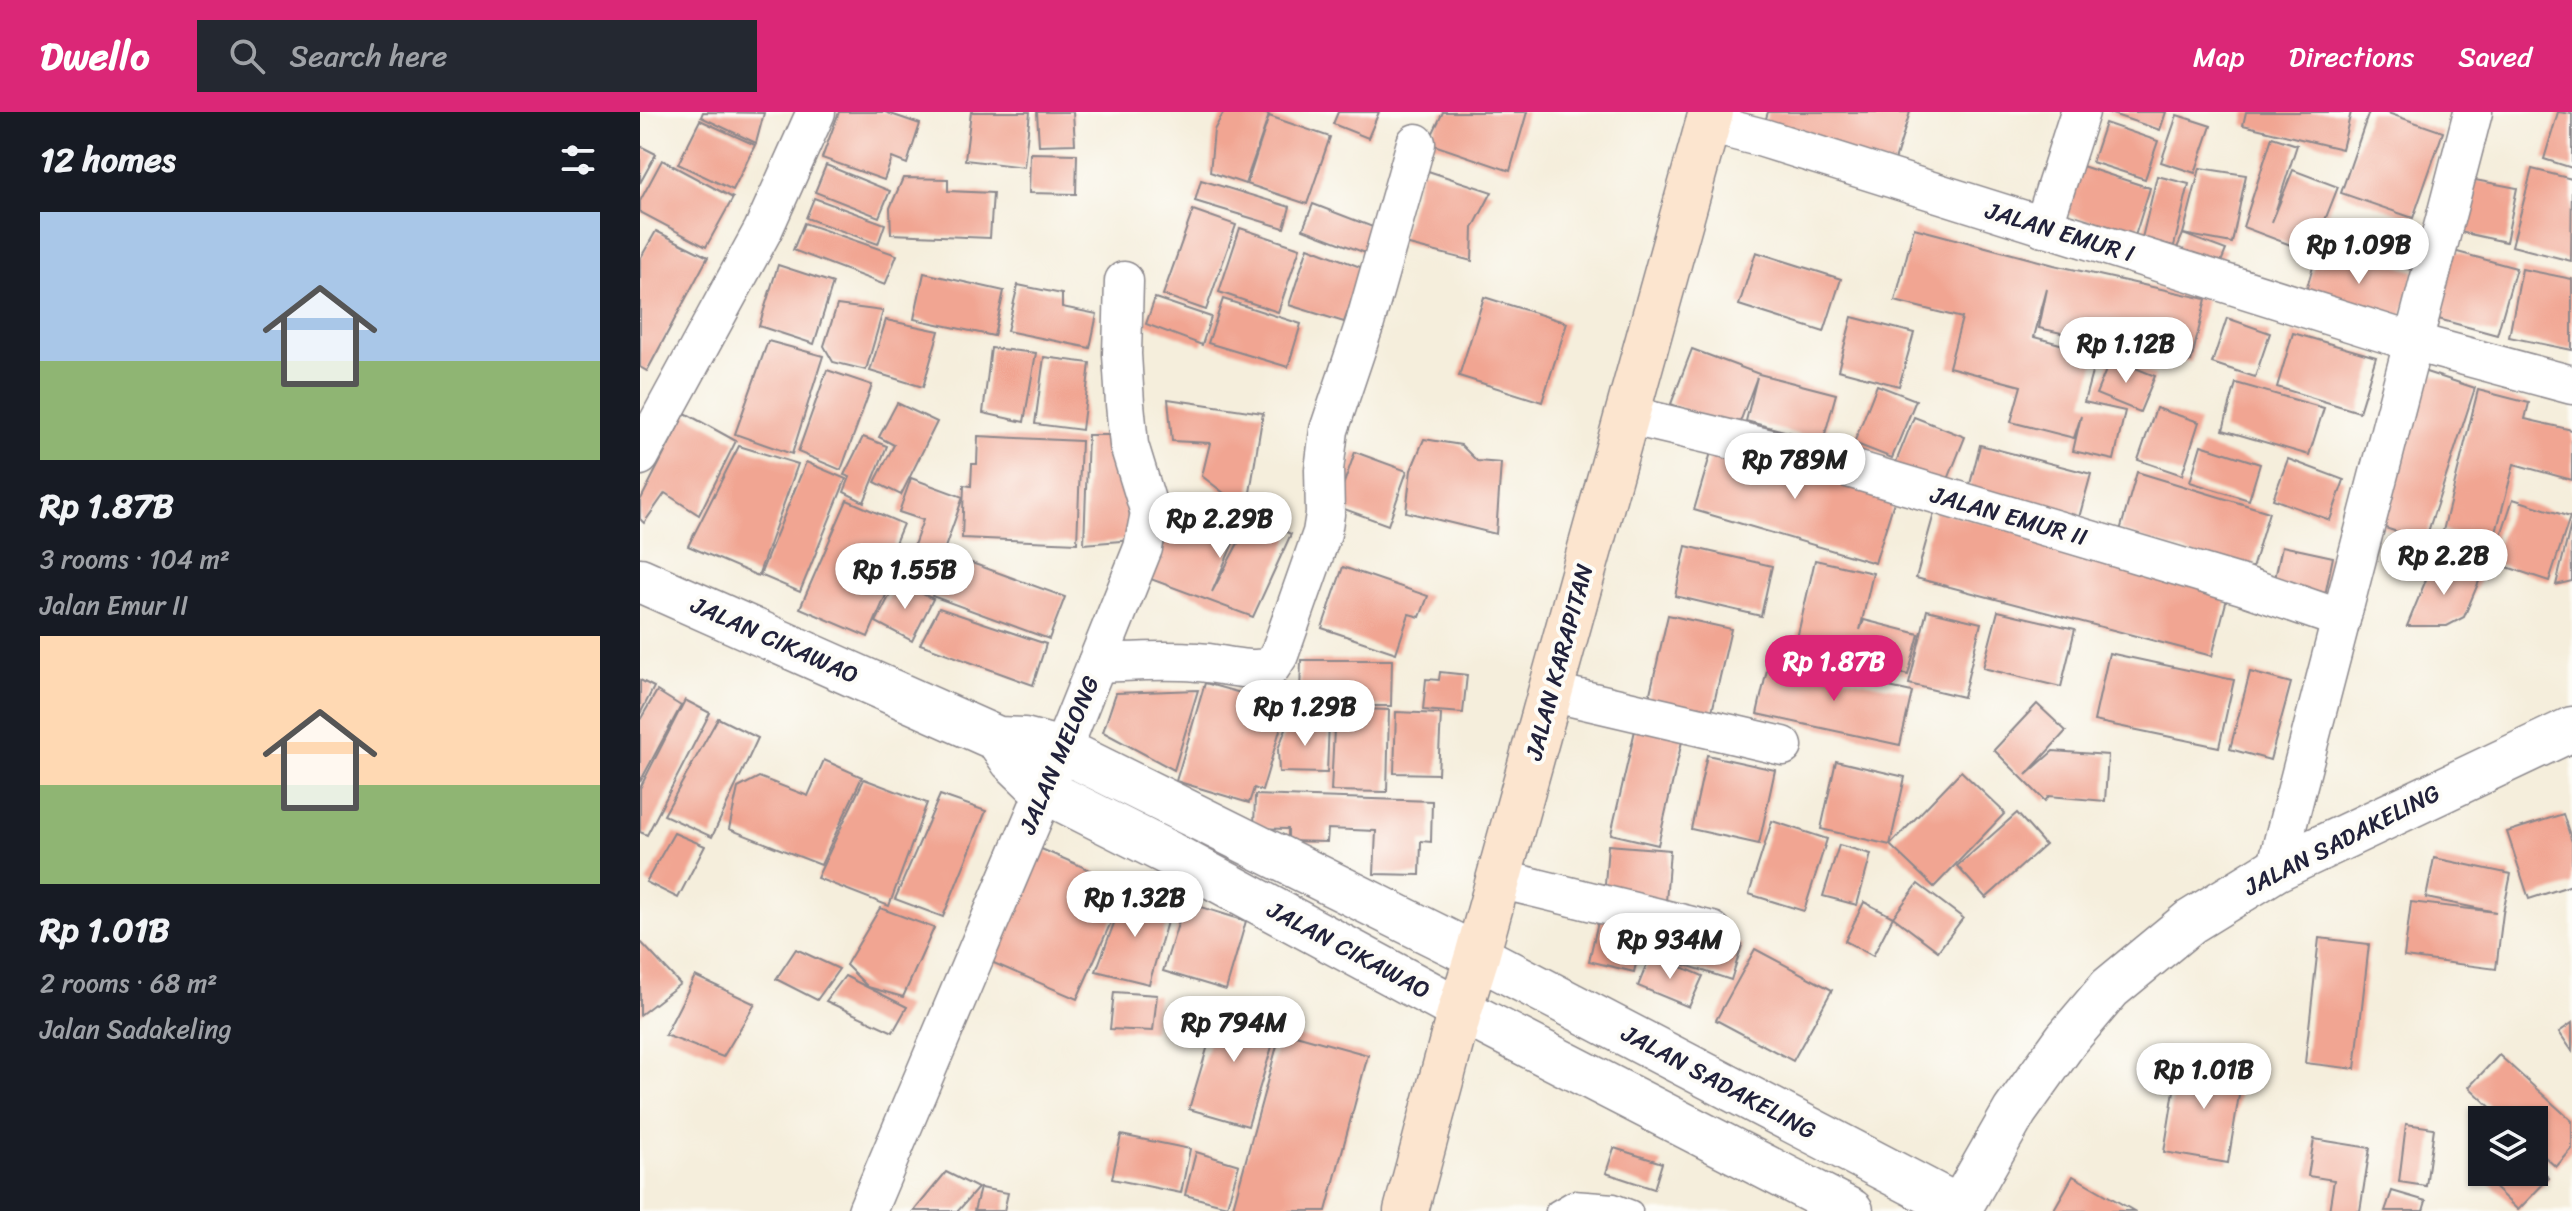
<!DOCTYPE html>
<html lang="en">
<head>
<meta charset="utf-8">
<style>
	body { margin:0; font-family:Sriracha,sans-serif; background:#242831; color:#f1f3f6; height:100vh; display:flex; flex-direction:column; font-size:30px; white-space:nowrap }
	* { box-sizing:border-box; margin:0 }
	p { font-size:26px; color:#9ea1a6 }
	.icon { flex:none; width:44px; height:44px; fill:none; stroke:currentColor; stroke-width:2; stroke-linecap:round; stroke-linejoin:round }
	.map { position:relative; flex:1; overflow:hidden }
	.panel { display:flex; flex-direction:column; background:#171b24; width:640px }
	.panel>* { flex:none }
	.buttons { position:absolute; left:1828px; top:994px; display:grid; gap:16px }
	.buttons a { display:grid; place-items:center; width:80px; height:80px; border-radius:0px; background:#171b24; box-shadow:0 2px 6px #0004; font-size:40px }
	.price { position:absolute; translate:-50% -68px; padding:0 18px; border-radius:28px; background:#fff; color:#222; font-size:26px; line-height:52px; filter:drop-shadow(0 2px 4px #0008) }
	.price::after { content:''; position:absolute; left:50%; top:48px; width:24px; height:18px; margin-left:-12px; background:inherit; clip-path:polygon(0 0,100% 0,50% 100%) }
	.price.current { background:#db2777; color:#fff }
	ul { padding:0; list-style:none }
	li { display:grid; align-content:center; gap:16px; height:424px; padding:0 40px }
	li span { display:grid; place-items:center; height:248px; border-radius:0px; color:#555 }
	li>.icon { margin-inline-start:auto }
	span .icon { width:144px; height:144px; fill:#fffc; stroke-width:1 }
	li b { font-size:34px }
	h2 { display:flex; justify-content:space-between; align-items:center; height:96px; padding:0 40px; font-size:34px }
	header { display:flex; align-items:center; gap:48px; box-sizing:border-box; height:112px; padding:0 40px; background:#db2777; color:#fff }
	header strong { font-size:38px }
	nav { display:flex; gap:44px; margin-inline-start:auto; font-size:28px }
	.search { width:560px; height:72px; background:#242831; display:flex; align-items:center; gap:20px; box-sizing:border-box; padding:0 28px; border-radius:0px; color:#9ea1a6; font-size:30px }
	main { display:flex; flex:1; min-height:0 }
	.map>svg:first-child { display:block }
</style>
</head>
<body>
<header>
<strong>Dwello</strong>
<div class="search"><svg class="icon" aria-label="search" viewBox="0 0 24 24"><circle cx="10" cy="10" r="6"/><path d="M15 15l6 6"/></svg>Search here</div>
<nav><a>Map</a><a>Directions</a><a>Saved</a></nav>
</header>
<main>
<section class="panel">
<h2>12 homes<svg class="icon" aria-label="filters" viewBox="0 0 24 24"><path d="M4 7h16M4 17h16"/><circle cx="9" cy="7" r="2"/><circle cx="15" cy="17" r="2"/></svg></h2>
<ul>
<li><span style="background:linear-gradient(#a9c7e8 60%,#8fb573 0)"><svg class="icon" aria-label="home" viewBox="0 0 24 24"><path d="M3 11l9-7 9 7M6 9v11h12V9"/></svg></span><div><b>Rp 1.87B</b><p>3 rooms · 104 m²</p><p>Jalan Emur II</p></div></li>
<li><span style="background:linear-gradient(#ffd9b3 60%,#8fb573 0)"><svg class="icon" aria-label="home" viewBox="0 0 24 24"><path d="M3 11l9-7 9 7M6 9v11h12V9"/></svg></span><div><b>Rp 1.01B</b><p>2 rooms · 68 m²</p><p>Jalan Sadakeling</p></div></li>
</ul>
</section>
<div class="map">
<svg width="1932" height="1099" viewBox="0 0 1932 1099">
	<rect width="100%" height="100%" fill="#fdfcf7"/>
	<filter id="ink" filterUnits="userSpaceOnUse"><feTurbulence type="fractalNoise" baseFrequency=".0125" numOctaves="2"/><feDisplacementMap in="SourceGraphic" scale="16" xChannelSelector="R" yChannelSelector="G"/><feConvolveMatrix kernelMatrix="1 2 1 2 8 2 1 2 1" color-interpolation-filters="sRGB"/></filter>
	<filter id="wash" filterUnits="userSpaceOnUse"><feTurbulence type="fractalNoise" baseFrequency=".006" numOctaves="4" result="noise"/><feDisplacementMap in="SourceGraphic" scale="32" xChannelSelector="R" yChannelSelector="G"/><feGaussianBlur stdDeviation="1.8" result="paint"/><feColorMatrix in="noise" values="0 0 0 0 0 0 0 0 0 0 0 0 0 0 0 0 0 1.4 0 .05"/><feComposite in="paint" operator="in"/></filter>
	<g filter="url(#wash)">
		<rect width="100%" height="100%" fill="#f5eedc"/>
		<g id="blocks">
			<g fill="#f1a592">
				<path d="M63,0L124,1L116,31L61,5Z"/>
				<path d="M199,0H245L280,12L267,52L252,46L244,68L182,46Z"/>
				<path d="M331,0H390L384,55L325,48Z"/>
				<path d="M397,0H433L435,32L399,33Z"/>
				<path d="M584,0H621L629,3L605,72L570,60L574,18Z"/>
				<path d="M698,0H739L728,26L693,12Z"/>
				<path d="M803,0H887L870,59L788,31Z"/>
				<path d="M1128,0H1270L1253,55L1123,16Z"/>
				<path d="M1466,0H1526L1520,18Z"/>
				<path d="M1606,0H1711L1702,37L1603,13Z"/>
				<path d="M1729,0H1745L1803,20L1773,106L1701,81Z"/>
				<path d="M1918,0L1932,2V56L1904,47Z"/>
				<path d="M1537,3L1571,14L1555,61L1521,50Z"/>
				<path d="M629,4L690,25L667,92L607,72Z"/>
				<path d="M60,8L115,33L93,78L38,52Z"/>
				<path d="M1465,11L1518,29L1505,67L1452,50Z"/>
				<path d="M1632,25L1657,33L1632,110L1653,58L1698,75L1672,141L1603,115Z"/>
				<path d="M0,34L16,42L0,71Z"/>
				<path d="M390,41L437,42L436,82L389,81Z"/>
				<path d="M22,48L93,86L66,135L0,100V89Z"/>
				<path d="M186,53L250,79L239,105L175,80Z"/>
				<path d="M1439,53L1510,76L1495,124L1423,100Z"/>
				<path d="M1560,56L1606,63L1592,131L1543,122Z"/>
				<path d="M782,57L852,80L833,116L832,149L761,131Z"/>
				<path d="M1892,57L1932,67L1931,149L1872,134Z"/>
				<path d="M1517,64L1549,72L1534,134L1502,126Z"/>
				<path d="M263,66L308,67V79L353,81L350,126L251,122L250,96Z"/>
				<path d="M1830,67L1877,76L1866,130L1820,120Z"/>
				<path d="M561,68L650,95L644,116L555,89Z"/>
				<path d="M174,86L245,112L238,132L166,106Z"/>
				<path d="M673,92L738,117L728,142L663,117Z"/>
				<path d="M553,98L596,113L566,198L523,183Z"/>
				<path d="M164,111L257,143L245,173L153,138Z"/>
				<path d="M600,116L660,136L638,200L579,180Z"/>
				<path d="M1274,116L1414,153L1566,187L1551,250L1399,216L1407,177L1394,225L1457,242L1444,290L1485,299L1474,348L1433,339L1441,304L1434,326L1371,310L1381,274L1309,255L1322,206L1255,189Z"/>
				<path d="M16,119L68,145L7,259L0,255V147Z"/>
				<path d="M1543,122L1586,138L1577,160L1534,143Z"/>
				<path d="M1680,131L1775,159L1758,217L1663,189Z"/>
				<path d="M668,135L723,156L704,210L649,193Z"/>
				<path d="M1810,138L1876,156L1857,223L1791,205Z"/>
				<path d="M1116,140L1201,167L1184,220L1099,193Z"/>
				<path d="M138,153L193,171L174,232L119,214Z"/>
				<path d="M1882,157L1932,167V238L1869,225Z"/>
				<path d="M284,161L364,179L354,224L274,207Z"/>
				<path d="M378,173L422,182V195L457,202L450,236L367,219Z"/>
				<path d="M844,185L927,211L902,290L819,264Z"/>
				<path d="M515,186L571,205L562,233L506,212Z"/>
				<path d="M583,187L661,212L648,255L568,231Z"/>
				<path d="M197,193L243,199L226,258L193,250L184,234Z"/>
				<path d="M1212,205L1274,221L1259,274L1198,258Z"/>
				<path d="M1587,206L1630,221L1615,265L1572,251Z"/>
				<path d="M246,208L299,219L283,275L230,259Z"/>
				<path d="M1653,221L1736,245L1719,300L1637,275Z"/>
				<path d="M128,229L183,244L152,342L95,322Z"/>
				<path d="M351,236L396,241L384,310L343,301Z"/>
				<path d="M1052,237L1119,262L1196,282L1183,329L1106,309L1117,265L1097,318L1031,292Z"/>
				<path d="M404,245L450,251L442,318L395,312Z"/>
				<path d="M1471,246L1515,264L1500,300L1456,282Z"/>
				<path d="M187,258L232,273L201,358L158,340Z"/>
				<path d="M1783,259L1835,276L1785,429L1733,412Z"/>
				<path d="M1596,271L1684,296L1669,343L1583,318Z"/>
				<path d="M1237,273L1276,288L1252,346L1214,331Z"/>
				<path d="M1838,278L1889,291L1885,307L1932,318V368L1874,352L1853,432L1803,419Z"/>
				<path d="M528,287L623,301L607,399L562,364L570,331L532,329Z"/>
				<path d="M257,291L297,310L261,383L235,370L254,333L239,325Z"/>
				<path d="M1516,296L1559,310L1542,363L1498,348Z"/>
				<path d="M45,301L96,329L59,403L25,381L4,411L0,407V389Z"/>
				<path d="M1274,305L1325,325L1303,380L1252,360Z"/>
				<path d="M448,323H470L487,383L493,428L444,432Z"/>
				<path d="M338,324L441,329L437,431L322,426L324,373L331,374L332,352H337Z"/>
				<path d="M223,325L247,334L224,390L204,380L210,365L204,363Z"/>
				<path d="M784,327L821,333L837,349L861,351L856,422L766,400L771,358Z"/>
				<path d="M1075,327L1257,380L1235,451L1054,398Z"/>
				<path d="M1340,333L1451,362L1437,413L1327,384Z"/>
				<path d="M1561,333L1620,352L1609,388L1550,370Z"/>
				<path d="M99,334L158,352L118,464L48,434Z"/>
				<path d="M715,340L767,359L748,413L696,394Z"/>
				<path d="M1648,347L1704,368L1690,408L1633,387Z"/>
				<path d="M166,350L206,367L160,480L120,463Z"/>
				<path d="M1497,360L1629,400L1611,460L1480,419Z"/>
				<path d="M271,366L323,385L291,475L247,459L257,434L272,439L283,408L259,400Z"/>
				<path d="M1873,387L1930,405L1909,469L1852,450Z"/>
				<path d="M207,388L263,412L242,462L253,467L228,525L160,496Z"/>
				<path d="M541,395L601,413L572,480L612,405L651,422L613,505L508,466Z"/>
				<path d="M1295,398L1590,475L1572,544L1276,466Z"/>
				<path d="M1931,412L1932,469L1916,473Z"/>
				<path d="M1046,434L1132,454L1121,504L1035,484Z"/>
				<path d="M1642,434L1693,445L1684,488L1633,476Z"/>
				<path d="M307,442L425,485L409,527L292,484Z"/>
				<path d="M1175,448L1233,461L1220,518L1224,508L1279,522L1268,563L1155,535Z"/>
				<path d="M1794,448L1840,467L1824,505L1807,514H1767Z"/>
				<path d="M703,455L788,484L780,505L769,502L756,541L682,516Z"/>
				<path d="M257,469L293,487L272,529L236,510Z"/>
				<path d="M299,496L406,532L393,573L280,532Z"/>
				<path d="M1287,498L1341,511L1323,585L1269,572Z"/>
				<path d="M1358,499L1435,517L1421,575L1343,556Z"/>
				<path d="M1028,503L1091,517L1071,604L1008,590Z"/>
				<path d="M1469,541L1594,568L1579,635L1454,609Z"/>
				<path d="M661,548H752L751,594H706V585L660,584Z"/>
				<path d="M1129,549L1272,580L1260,633L1117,602Z"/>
				<path d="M800,560L827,563L823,601L783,598L786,567L799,568Z"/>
				<path d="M1610,560L1651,571L1630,648L1590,637Z"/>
				<path d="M0,568L14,575L0,602Z"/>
				<path d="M565,571L647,594L622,679L614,676L609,691L536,669Z"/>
				<path d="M558,578L534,658L463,620L476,581Z"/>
				<path d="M17,579L41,594L0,670V608Z"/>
				<path d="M45,588L70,601L7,723L0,720V676Z"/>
				<path d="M1397,592L1426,619L1386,663L1413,639L1468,643L1465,689L1409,684L1405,689L1354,638Z"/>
				<path d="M695,596L749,598L747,680L691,679Z"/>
				<path d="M756,600L801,602L798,662L754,661Z"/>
				<path d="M999,601L1046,612L1018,733L971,722Z"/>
				<path d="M78,606L118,626L72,725L24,703Z"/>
				<path d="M649,609H689L687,661L639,660L638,637Z"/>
				<path d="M1067,643L1135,658L1119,732L1051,717Z"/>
				<path d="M184,648L222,665L181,753L89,717L98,676L119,665L168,684Z"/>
				<path d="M1196,649L1265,665L1250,733L1181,717Z"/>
				<path d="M1321,659L1365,701L1294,775L1250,733Z"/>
				<path d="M224,667L287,691L249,794L177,766Z"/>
				<path d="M300,683L346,699L303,805L255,787Z"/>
				<path d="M615,683L792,689L791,730L781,729L780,763L734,762L736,719L688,717L687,730L648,729V717L614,716Z"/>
				<path d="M1377,701L1405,733L1346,786L1317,754Z"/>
				<path d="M1923,702L1932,730V773L1889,787L1867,720Z"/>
				<path d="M1132,709L1187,727L1164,799L1109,782Z"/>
				<path d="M34,721L65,734L38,786L6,770Z"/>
				<path d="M968,733L1030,738L1026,790L964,785Z"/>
				<path d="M1199,733L1231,742L1217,793L1183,784Z"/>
				<path d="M399,736L487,774L437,887L349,849Z"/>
				<path d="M1794,746L1871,762L1863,801L1856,857L1764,845L1771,790L1856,800L1786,786Z"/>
				<path d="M1278,772L1323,806L1298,839L1253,805Z"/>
				<path d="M487,777L531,796L509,872L456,859Z"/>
				<path d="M545,790L606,809L586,878L523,859Z"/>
				<path d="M1224,790L1253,805L1233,844L1205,829Z"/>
				<path d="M240,796L294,816L263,885L228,875L206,853Z"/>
				<path d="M960,801L1006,811L994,860L949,849Z"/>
				<path d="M1048,819L1102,833L1091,868L1036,850Z"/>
				<path d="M1679,826L1729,832L1715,957L1665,951Z"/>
				<path d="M0,829L40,872L0,903Z"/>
				<path d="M156,837L199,857L177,888L136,867Z"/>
				<path d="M1115,837L1192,878L1153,949L1076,908Z"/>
				<path d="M1011,842L1063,864L1049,895L998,874Z"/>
				<path d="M55,864L115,892L83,945L25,923Z"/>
				<path d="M205,864L267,895L253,920L186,889Z"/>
				<path d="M474,880L517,883L513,919L470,917Z"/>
				<path d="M581,890L640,908L608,1014L549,997Z"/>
				<path d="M1932,911V939L1919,920Z"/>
				<path d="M641,919L728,943L686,1099H592Z"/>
				<path d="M1859,943L1932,1009V1037L1916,1055L1894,1035V1008H1864L1829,975Z"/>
				<path d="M1539,948L1603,958L1588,1051L1524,1040Z"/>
				<path d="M1766,1012L1794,1016L1786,1074L1759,1070Z"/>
				<path d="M481,1023L550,1037L541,1081L472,1067Z"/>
				<path d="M1674,1027L1730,1036L1720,1099H1689L1694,1068L1668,1064Z"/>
				<path d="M974,1036L1022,1051L1014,1077L966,1061Z"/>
				<path d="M556,1040L599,1053L587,1094L545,1083Z"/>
				<path d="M1894,1052L1909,1066L1878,1098L1842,1064L1846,1060H1894Z"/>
				<path d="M306,1060L338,1076L318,1099H274Z"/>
				<path d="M1433,1064L1494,1099H1413Z"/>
				<path d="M340,1076L368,1081L364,1099H334Z"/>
				<path d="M1752,1079L1786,1089L1783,1099H1745Z"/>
			</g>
		</g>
	</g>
	<g filter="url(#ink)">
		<use href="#blocks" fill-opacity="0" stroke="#8c888c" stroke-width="2"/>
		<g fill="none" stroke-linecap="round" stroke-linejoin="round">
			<defs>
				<path id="service" d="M916,1099L933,1089L974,1092L992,1099"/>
				<g id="minor">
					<path d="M1068,12L1123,26L1773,230L1932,273"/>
					<path d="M1403,115L1440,0"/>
					<path d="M987,303L1195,352L1602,473L1701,507"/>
					<path d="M0,344L123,118L176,0"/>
					<path d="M457,551C490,550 524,547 557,550C581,551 607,561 631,555L639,543L682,421L685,402L684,358L689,318L725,211L776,31"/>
					<path d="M910,580L1143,634"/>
					<path d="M1636,757L1833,0"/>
					<path d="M859,767L1072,819"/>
					<path d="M227,1099L422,638L503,436L510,401L489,333L485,292L482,242L484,169"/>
				</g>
				<g id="tertiary">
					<path d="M0,468L358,627L384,628L422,638L837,844L1320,1096"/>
					<path d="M358,627L372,648L403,678L530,742L820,898L1211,1099"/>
					<path d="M1318,1099L1375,999L1426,928L1470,876L1550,810L1636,757L1932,617"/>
				</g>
				<path id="secondary" d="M766,1099L820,898L837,844L1071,0"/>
			</defs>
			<use href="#service" stroke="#8c888c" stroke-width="23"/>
			<use href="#minor" stroke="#8c888c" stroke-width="41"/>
			<use href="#tertiary" stroke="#8c888c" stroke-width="47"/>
			<use href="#secondary" stroke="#8c888c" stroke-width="47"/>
			<use href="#service" stroke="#fff" stroke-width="20"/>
			<use href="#minor" stroke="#fff" stroke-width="38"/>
			<use href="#tertiary" stroke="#fff" stroke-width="44"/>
			<use href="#secondary" stroke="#fce5cf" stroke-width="44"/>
		</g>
	</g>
	<g text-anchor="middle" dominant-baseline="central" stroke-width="8" stroke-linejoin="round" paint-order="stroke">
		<g font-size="24" fill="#22223b" stroke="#fdfcf7">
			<text transform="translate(1420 120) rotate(17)">JALAN EMUR I</text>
			<text transform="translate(1369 404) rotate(16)">JALAN EMUR II</text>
			<text transform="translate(135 528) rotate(24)">JALAN CIKAWAO</text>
			<text transform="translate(919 550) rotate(-75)">JALAN KARAPITAN</text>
			<text transform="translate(419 643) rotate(-67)">JALAN MELONG</text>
			<text transform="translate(1702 728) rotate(-27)">JALAN SADAKELING</text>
			<text transform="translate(709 838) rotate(28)">JALAN CIKAWAO</text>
			<text transform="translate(1079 970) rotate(28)">JALAN SADAKELING</text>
		</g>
	</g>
</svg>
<div class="buttons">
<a><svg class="icon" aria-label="layers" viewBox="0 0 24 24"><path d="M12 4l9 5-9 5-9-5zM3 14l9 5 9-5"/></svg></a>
</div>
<b class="price" style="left:1719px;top:174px">Rp 1.09B</b>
<b class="price" style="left:1486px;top:273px">Rp 1.12B</b>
<b class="price" style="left:1155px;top:389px">Rp 789M</b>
<b class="price" style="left:580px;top:448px">Rp 2.29B</b>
<b class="price" style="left:1804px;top:485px">Rp 2.2B</b>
<b class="price" style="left:265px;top:499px">Rp 1.55B</b>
<b class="price current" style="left:1194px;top:591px">Rp 1.87B</b>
<b class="price" style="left:665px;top:636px">Rp 1.29B</b>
<b class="price" style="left:495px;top:827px">Rp 1.32B</b>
<b class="price" style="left:1030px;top:869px">Rp 934M</b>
<b class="price" style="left:594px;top:952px">Rp 794M</b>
<b class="price" style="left:1564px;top:999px">Rp 1.01B</b>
</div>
</main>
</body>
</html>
